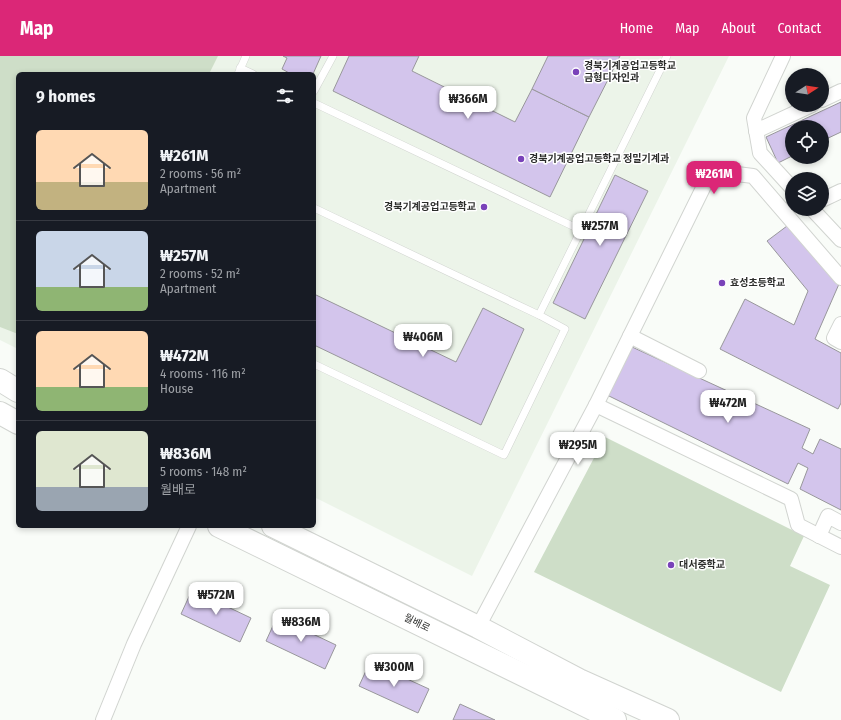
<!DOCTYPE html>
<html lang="en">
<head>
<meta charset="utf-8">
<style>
	body { margin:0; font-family:"Fira Sans Condensed","Noto Sans KR",sans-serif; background:#242831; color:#f1f3f6; height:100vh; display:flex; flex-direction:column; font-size:15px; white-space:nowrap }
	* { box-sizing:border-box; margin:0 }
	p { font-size:13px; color:#9ea1a6 }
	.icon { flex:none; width:22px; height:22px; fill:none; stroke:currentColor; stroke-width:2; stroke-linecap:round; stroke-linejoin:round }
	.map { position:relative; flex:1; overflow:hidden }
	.panel { position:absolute; left:16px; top:16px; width:300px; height:456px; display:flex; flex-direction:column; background:#171b24; border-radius:6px; box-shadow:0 2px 6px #0003 }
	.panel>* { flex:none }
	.needle { width:26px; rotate:78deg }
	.fabs { position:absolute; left:785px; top:12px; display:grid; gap:8px }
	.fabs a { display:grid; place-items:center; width:44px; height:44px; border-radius:50%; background:#171b24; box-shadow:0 2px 6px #0003; font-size:20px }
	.price { position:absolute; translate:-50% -34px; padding:0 9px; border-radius:8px; background:#fff; color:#222; font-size:13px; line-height:26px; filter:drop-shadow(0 1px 2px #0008) }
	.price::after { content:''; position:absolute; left:50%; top:24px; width:12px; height:9px; margin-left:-6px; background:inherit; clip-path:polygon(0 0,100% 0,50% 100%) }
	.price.active { background:#db2777; color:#fff }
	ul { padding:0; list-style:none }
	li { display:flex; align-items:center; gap:12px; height:100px; padding:0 20px }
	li+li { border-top:1px solid #363941 }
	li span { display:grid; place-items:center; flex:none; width:112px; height:80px; border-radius:6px; color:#555 }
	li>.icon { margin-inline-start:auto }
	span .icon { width:48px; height:48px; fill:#fffc; stroke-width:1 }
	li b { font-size:17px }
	h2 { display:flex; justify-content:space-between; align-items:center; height:48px; padding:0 20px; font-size:17px }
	header { display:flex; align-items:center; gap:24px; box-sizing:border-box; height:56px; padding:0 20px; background:#db2777; color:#fff }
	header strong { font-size:19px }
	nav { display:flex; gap:22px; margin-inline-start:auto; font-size:14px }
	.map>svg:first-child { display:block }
</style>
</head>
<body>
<header>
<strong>Map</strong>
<nav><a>Home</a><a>Map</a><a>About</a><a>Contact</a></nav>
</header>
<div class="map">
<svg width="841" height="664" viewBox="0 0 841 664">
	<rect width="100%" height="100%" fill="#f9fcf8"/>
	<path fill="#ecf4e9" d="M0,0H729L472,520L314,441V18H18V293L0,284Z"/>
	<g fill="#cedec8">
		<path d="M0,0H218L209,18H18V278L0,271Z"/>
		<path d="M605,381L804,480L790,510L830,529L781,636L534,516Z"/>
	</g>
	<g fill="#d3c5ec" stroke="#98979b">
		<path d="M283,0H321L313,18H291L282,13L287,2Z"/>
		<path d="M349,0H419L412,15L515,66L532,33L589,61L550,141L333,35Z"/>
		<path d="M548,0H620L589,61L532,33Z"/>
		<path d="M841,46V76L822,85V71H792V100L778,107L766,81Z"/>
		<path d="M615,119L648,135L585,263L553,247Z"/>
		<path d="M791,167L839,228L815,283L841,297V347L838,353L720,293L745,243L794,269L808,235L767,185Z"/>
		<path d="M314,238L456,306L483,252L524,273L481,369L314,289Z"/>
		<path d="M632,291L810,373L802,392L813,398L820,383L841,393V454L800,433L808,412L798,407L788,428L607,339Z"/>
		<path d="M192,534L251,562L240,586L181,558Z"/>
		<path d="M277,561L336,589L325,613L266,585Z"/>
		<path d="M370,606L429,633L418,657L359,630Z"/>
		<path d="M460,648L495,664H453Z"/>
	</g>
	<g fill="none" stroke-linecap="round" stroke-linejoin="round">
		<defs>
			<g id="service">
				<path d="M240,12L253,18"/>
				<path d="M238,18L246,0"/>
				<path d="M314,35L333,0"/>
				<path d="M314,47L581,174"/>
				<path d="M314,152L539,259"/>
				<path d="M314,308L504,399L565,273L539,259L667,0"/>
			</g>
			<g id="minor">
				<path d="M783,0L754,62L760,97L792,132"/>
				<path d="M822,44L841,35"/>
				<path d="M756,75L812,49"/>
				<path d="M822,144L841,135"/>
				<path d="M812,153L841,184"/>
				<path d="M841,268L834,282L841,286"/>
				<path d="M630,280L705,128L729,117L753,120L841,222"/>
				<path d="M596,349L791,443L798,469L841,491"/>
				<path d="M819,480L828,460L841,467"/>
				<path d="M478,571L596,349L630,280L699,315"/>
				<path d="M103,664L134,588L189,470"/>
			</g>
			<g id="primary">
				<path d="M0,324L18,335"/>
				<path d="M0,357L18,367"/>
				<path d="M219,470L615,664"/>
				<path d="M273,470L478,571L579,624L668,664"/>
			</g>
		</defs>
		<use href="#service" stroke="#d1d4d0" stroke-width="8"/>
		<use href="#minor" stroke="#d1d4d0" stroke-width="16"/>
		<use href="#primary" stroke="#d1d4d0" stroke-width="24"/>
		<use href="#service" stroke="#fff" stroke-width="7"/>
		<use href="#minor" stroke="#fff" stroke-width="14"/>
		<use href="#primary" stroke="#fff" stroke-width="22"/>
	</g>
	<g fill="#7942b9" stroke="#fff" stroke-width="1.5">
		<circle cx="576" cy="16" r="4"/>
		<circle cx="521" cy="103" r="4"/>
		<circle cx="484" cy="151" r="4"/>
		<circle cx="722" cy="227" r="4"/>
		<circle cx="671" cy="509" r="4"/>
	</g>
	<g text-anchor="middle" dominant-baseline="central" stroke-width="3" stroke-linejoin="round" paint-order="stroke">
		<g font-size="10" font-weight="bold" fill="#2b2c2a" stroke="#fff" text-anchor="start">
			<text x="584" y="10">경북기계공업고등학교<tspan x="584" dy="12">금형디자인과</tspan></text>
			<text x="529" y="103">경북기계공업고등학교 정밀기계과</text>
			<text x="476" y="151" text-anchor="end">경북기계공업고등학교</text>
			<text x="730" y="227">효성초등학교</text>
			<text x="679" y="509">대서중학교</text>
		</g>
		<g font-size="10" fill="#2b2c2a" stroke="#fff">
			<text transform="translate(417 567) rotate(26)">월배로</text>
		</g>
	</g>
</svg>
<div class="fabs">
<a><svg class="needle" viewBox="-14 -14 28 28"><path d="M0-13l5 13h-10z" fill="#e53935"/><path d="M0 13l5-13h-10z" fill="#9ea1a6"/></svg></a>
<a><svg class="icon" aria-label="locate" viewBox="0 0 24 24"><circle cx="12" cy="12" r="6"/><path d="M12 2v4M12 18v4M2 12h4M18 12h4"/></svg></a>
<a><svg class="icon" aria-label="layers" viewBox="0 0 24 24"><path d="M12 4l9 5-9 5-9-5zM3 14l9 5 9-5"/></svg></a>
</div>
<b class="price" style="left:468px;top:64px">₩366M</b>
<b class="price active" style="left:714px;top:139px">₩261M</b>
<b class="price" style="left:600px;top:191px">₩257M</b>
<b class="price" style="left:423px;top:302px">₩406M</b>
<b class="price" style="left:728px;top:368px">₩472M</b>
<b class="price" style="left:578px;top:410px">₩295M</b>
<b class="price" style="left:216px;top:560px">₩572M</b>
<b class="price" style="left:301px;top:587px">₩836M</b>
<b class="price" style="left:394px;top:632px">₩300M</b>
<section class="panel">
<h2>9 homes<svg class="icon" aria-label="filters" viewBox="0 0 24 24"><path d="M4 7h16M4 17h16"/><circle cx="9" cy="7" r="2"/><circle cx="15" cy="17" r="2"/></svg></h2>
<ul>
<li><span style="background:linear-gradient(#ffd9b3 65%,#c2b280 0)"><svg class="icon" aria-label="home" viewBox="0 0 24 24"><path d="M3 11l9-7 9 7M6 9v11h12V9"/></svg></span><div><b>₩261M</b><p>2 rooms · 56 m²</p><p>Apartment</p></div></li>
<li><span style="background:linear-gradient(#c9d6e8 70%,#8fb573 0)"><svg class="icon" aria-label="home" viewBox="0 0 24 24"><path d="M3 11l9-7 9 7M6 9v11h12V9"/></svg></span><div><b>₩257M</b><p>2 rooms · 52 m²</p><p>Apartment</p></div></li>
<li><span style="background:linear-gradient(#ffd9b3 70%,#8fb573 0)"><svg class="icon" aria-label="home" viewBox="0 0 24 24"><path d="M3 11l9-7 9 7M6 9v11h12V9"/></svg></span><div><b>₩472M</b><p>4 rooms · 116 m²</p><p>House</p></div></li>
<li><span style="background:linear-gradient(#dfe7d0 70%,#9aa5b1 0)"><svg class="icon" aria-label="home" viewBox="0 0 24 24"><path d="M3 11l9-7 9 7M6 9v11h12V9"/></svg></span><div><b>₩836M</b><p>5 rooms · 148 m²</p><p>월배로</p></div></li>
</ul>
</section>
</div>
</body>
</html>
